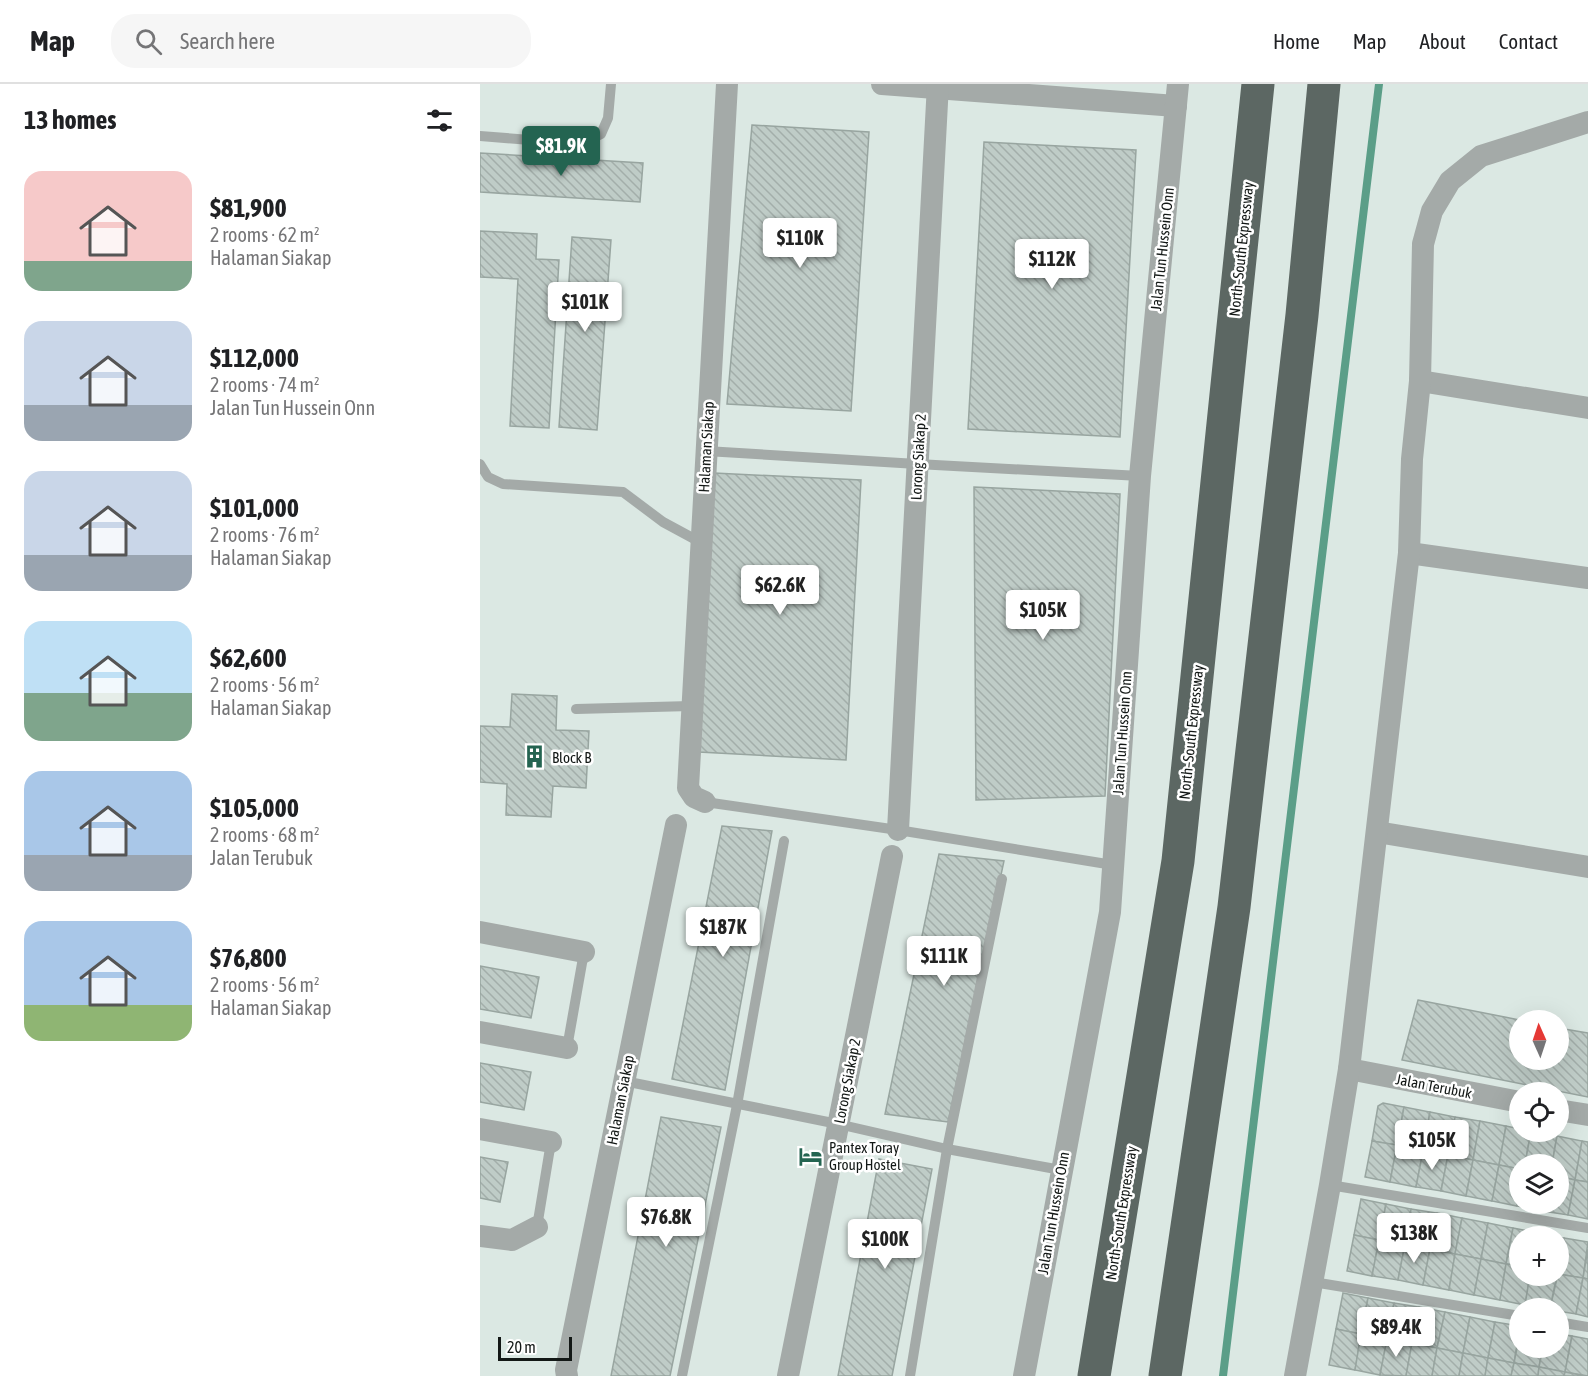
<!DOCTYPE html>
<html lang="en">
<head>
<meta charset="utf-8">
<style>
	body { margin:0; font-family:"Asap Condensed",sans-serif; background:#f6f6f6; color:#202124; height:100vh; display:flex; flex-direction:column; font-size:22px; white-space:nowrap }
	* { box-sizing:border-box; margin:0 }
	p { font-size:20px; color:#757577 }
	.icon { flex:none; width:33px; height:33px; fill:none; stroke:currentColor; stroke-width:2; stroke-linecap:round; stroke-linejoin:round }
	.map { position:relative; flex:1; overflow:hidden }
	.side { display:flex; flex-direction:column; background:#fff; width:480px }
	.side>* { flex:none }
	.needle { width:39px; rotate:357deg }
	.tools { position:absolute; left:1029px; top:926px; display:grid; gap:12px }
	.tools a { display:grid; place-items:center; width:60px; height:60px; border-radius:50%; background:#fff; box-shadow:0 6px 24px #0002; font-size:30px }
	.scale { position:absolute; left:18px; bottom:15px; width:74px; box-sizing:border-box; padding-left:6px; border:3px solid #131816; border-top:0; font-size:16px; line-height:21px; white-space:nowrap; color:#131816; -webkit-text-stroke:4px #fff; paint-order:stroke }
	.price { position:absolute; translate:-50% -51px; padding:0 14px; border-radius:6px; background:#fff; color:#222; font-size:20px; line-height:39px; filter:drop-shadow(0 2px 3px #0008) }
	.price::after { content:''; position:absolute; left:50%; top:36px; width:18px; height:14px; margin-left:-9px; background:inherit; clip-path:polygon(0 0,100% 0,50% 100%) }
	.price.on { background:#246451; color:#fff }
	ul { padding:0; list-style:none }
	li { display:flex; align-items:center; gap:18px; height:150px; padding:0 24px }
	li span { display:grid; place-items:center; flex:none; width:168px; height:120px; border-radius:18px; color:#555 }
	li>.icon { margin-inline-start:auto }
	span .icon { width:72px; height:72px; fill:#fffc; stroke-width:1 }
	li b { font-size:26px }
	h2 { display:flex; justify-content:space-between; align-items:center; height:72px; padding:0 24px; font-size:26px }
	header { display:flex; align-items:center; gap:36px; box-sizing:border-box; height:84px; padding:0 30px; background:#fff; border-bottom:2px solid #e0e0e0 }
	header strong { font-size:28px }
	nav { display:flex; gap:33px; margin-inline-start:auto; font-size:21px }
	.search { width:420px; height:54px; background:#f6f6f6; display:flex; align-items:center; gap:15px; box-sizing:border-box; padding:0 21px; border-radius:24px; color:#757577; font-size:22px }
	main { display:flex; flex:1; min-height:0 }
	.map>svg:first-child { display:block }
</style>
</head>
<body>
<header>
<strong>Map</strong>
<div class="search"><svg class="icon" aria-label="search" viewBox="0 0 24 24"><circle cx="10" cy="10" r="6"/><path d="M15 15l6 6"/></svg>Search here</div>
<nav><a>Home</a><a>Map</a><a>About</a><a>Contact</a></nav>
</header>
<main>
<section class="side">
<h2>13 homes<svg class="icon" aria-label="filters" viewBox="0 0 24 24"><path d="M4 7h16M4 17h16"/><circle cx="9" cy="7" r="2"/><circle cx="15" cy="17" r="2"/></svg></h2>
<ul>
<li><span style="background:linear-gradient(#f6c9c9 75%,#7fa58c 0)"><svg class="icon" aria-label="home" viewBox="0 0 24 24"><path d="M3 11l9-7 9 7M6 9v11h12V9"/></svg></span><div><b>$81,900</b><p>2 rooms · 62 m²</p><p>Halaman Siakap</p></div></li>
<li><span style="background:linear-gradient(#c9d6e8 70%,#9aa5b1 0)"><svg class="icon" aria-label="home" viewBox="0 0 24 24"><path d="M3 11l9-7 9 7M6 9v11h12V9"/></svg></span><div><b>$112,000</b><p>2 rooms · 74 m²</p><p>Jalan Tun Hussein Onn</p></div></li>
<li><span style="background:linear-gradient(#c9d6e8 70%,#9aa5b1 0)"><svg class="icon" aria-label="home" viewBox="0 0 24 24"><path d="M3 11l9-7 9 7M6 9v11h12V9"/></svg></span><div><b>$101,000</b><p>2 rooms · 76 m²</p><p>Halaman Siakap</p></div></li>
<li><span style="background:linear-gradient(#bfe0f5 60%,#7fa58c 0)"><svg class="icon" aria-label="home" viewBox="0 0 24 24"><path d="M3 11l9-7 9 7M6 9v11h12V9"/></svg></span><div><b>$62,600</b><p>2 rooms · 56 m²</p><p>Halaman Siakap</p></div></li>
<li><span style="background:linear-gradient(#a9c7e8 70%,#9aa5b1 0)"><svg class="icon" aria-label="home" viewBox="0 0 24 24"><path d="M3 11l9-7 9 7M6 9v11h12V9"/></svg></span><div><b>$105,000</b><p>2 rooms · 68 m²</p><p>Jalan Terubuk</p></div></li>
<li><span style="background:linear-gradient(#a9c7e8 70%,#8fb573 0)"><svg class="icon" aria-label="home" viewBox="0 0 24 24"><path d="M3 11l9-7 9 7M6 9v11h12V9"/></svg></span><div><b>$76,800</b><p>2 rooms · 56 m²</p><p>Halaman Siakap</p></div></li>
</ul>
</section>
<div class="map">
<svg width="1108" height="1292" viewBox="0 0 1108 1292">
	<defs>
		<pattern id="building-back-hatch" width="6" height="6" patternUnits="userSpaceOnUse" patternTransform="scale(1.5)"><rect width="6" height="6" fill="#bfccc7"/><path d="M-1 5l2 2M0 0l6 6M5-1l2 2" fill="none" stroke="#a3aeaa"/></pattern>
	</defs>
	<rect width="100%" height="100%" fill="#dbe8e3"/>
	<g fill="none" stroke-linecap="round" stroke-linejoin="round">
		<path stroke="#5b9e88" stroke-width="8" d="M743,1292L899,0"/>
	</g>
	<g fill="url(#building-back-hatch)" stroke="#98a5a0" stroke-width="1.5">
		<path d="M272,41L389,48L371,327L247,320Z"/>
		<path d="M504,58L656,66L640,353L488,345Z"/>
		<path d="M0,69L163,79L160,118L0,108Z"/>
		<path d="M0,147L57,150L56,175L79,176L69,344L30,342L38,195L0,193Z"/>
		<path d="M92,153L131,156L117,346L79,343Z"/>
		<path d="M234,389L381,396L366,676L219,668Z"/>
		<path d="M494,403L640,410L625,712L496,716Z"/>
		<path d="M32,610L77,612L76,646L109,647L106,704L73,702L71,733L26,731L27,700L0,698V642L30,643Z"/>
		<path d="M242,742L292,747L245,1006L192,995Z"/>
		<path d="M459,770L524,777L468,1038L405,1030Z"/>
		<path d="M0,882L59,893L51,934L0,925Z"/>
		<path d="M938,916L1040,936V975H1078V944L1108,949V1013L922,976Z"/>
		<path d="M0,979L51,988L44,1026L0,1018Z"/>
		<path d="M903,1019L924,1023L917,1061L892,1057L898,1022Z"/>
		<path d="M924,1023L950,1028L943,1067L917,1061Z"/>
		<path d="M950,1028L975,1033L968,1071L943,1067Z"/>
		<path d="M181,1033L241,1043L190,1292H131Z"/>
		<path d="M975,1033L1000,1037L993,1076L968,1071Z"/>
		<path d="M1000,1037L1026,1042L1019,1081L993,1076Z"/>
		<path d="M1026,1042L1040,1045V1047H1051L1045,1080H1040V1085L1019,1081Z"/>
		<path d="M1051,1047L1077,1052L1072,1080H1045Z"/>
		<path d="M1077,1052L1102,1057L1095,1096L1078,1092V1080H1072Z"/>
		<path d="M892,1057L917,1061L910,1098L885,1093Z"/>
		<path d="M1102,1057L1108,1058V1098L1095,1096Z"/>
		<path d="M917,1061L943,1067L936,1103L910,1098Z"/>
		<path d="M943,1067L968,1071L961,1107L936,1103Z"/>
		<path d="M968,1071L993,1076L986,1112L961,1107Z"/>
		<path d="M0,1073L28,1078L20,1118L0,1114Z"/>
		<path d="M399,1075L452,1085L412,1292H358Z"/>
		<path d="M993,1076L1019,1081L1012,1117L986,1112Z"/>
		<path d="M1019,1081L1040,1085V1110L1037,1122L1012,1117Z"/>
		<path d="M1078,1092L1095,1096L1088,1131L1063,1127L1064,1119H1078Z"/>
		<path d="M1095,1096L1108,1098V1135L1088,1131Z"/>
		<path d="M1040,1110V1119H1064L1063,1127L1037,1122Z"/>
		<path d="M881,1115L906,1120L899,1156L874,1151Z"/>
		<path d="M906,1120L931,1125L925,1160L899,1156Z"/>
		<path d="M931,1125L957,1129L950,1165L925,1160Z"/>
		<path d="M957,1129L982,1134L975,1170L950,1165Z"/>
		<path d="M982,1134L1008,1139L1001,1175L975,1170Z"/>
		<path d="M1008,1139L1033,1144L1026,1180L1001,1175Z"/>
		<path d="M1033,1144L1059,1149L1058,1152H1040V1182L1026,1180Z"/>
		<path d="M874,1151L899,1156L892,1192L867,1187Z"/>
		<path d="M1078,1153L1084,1154L1078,1183Z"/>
		<path d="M1084,1154L1108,1158L1103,1194L1078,1190Z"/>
		<path d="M899,1156L925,1160L918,1196L892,1192Z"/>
		<path d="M925,1160L950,1165L943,1201L918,1196Z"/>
		<path d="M950,1165L975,1170L969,1206L943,1201Z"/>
		<path d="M1108,1165V1195L1103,1194Z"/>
		<path d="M975,1170L1001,1175L994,1211L969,1206Z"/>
		<path d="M1001,1175L1026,1180L1020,1216L994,1211Z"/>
		<path d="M1026,1180L1040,1182V1191H1050L1045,1221L1020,1216Z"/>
		<path d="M1078,1190L1103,1194L1096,1230L1078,1227V1224H1070Z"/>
		<path d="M1050,1191H1077L1070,1224L1045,1221Z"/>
		<path d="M1103,1194L1108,1195V1233L1096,1230Z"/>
		<path d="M863,1209L888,1214L881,1250L856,1245Z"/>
		<path d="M888,1214L914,1219L907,1255L881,1250Z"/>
		<path d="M914,1219L939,1223L932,1259L907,1255Z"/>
		<path d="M939,1223L965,1228L957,1264L932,1259Z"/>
		<path d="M965,1228L990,1233L983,1269L957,1264Z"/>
		<path d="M990,1233L1015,1238L1008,1274L983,1269Z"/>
		<path d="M1015,1238L1040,1242L1034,1279L1008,1274Z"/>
		<path d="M856,1245L881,1250L875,1286L849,1281Z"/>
		<path d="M1040,1249V1263H1063L1059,1283L1034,1279Z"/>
		<path d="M881,1250L907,1255L900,1291L875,1286Z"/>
		<path d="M1078,1250L1092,1252L1085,1288L1059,1283L1063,1263H1078Z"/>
		<path d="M1092,1252L1108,1255V1292L1085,1288Z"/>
		<path d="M907,1255L932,1259L926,1292L900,1291Z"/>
		<path d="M932,1259L957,1264L952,1292H926Z"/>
		<path d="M957,1264L983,1269L979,1292H952Z"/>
		<path d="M983,1269L1008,1274L1005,1292H979Z"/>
		<path d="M1008,1274L1034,1279L1031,1292H1005Z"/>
		<path d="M1034,1279L1059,1283L1058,1292H1031Z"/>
		<path d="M1059,1283L1085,1288L1084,1292H1058Z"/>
		<path d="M1085,1288L1105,1292H1084Z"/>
	</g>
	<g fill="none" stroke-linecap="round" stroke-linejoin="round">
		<g stroke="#a4aaa8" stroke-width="10">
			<path d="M0,52L101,60L121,50L128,34L131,0"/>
			<path d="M226,367L437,380L660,392"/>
			<path d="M0,380L8,393L23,400L143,408L183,438L220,458"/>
			<path d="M96,625L211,622"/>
			<path d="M225,718L418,746L633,781"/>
			<path d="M87,964L104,868"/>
			<path d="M144,997L358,1040L467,1065L581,1086"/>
			<path d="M850,1101L1108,1144"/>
			<path d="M57,1143L71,1058"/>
			<path d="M833,1198L1040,1232"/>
			<path d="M1078,1238L1108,1243"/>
			<path d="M202,1292L257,1021L304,757"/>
			<path d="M430,1292L467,1065L522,795"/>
		</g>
		<g stroke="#a4aaa8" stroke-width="22">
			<path d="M402,0L696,22"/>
			<path d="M940,297L1108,324"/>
			<path d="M929,469L1108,494"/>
			<path d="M225,718L214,713L208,704L247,0"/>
			<path d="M418,746L458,0"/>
			<path d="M897,748L1108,783"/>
			<path d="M0,848L104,868"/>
			<path d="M0,948L87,964"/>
			<path d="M869,985L1040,1018"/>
			<path d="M1078,1026L1108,1031"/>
			<path d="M0,1045L71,1058"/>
			<path d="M0,1152L32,1156L57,1143"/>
			<path d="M87,1292L86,1286L196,741"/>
			<path d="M308,1292L412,772"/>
			<path d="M544,1292L630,828L660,392L698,0"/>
			<path d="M815,1292L850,1101L869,985L929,469L932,375L940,297L943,160L952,127L970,97L1001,72L1108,38"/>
		</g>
		<g stroke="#5c6763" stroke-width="33">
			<path d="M614,1292L698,777L778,0"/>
			<path d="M685,1292L754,823L822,231L844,0"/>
		</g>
	</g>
	<defs>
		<symbol id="building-bare" viewBox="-9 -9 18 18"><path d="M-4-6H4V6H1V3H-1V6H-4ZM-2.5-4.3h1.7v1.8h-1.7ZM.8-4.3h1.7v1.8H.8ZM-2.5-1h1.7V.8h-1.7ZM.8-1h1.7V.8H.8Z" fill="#246451" stroke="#fff" stroke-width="2.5" paint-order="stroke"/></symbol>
		<symbol id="hotel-bare" viewBox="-9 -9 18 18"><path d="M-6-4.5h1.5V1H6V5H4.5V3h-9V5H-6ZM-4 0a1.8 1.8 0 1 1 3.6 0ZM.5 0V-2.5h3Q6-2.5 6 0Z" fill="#246451" stroke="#fff" stroke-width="2.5" paint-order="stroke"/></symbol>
	</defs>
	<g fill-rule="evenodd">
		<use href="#building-bare" x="38" y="656" width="33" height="33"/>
		<use href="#hotel-bare" x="314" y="1056" width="33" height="33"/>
	</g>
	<g text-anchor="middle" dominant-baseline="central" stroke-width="5" stroke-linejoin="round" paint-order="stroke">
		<g font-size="15" fill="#131816" stroke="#fff">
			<text transform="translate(682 165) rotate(-84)">Jalan Tun Hussein Onn</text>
			<text transform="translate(761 165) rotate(-84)">North–South Expressway</text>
			<text transform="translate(226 363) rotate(-87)">Halaman Siakap</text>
			<text transform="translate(438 373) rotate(-87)">Lorong Siakap 2</text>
			<text transform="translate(711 648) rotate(-84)">North–South Expressway</text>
			<text transform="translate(642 649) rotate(-86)">Jalan Tun Hussein Onn</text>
			<text transform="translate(367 997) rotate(-79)">Lorong Siakap 2</text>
			<text transform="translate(954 1002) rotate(11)">Jalan Terubuk</text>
			<text transform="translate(140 1016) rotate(-79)">Halaman Siakap</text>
			<text transform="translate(573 1129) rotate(-80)">Jalan Tun Hussein Onn</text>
			<text transform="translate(641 1129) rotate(-81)">North–South Expressway</text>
		</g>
		<g font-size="15" fill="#131816" stroke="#fff" text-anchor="start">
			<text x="72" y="673">Block B</text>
			<text x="349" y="1063">Pantex Toray<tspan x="349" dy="17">Group Hostel</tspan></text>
		</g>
	</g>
</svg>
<div class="tools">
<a><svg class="needle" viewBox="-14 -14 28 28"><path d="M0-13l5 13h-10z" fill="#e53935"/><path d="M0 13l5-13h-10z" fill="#757577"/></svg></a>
<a><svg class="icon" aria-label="locate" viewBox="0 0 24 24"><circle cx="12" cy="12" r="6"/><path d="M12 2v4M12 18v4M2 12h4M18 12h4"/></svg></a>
<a><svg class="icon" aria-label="layers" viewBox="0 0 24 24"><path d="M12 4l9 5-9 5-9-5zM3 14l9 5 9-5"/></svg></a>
<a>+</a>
<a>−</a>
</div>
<div class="scale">20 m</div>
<b class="price on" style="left:81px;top:93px">$81.9K</b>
<b class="price" style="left:320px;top:185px">$110K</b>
<b class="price" style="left:572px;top:206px">$112K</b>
<b class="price" style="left:105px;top:249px">$101K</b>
<b class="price" style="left:300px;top:532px">$62.6K</b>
<b class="price" style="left:563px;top:557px">$105K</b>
<b class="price" style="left:243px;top:874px">$187K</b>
<b class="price" style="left:464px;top:903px">$111K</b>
<b class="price" style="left:952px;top:1087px">$105K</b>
<b class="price" style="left:186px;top:1164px">$76.8K</b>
<b class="price" style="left:934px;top:1180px">$138K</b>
<b class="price" style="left:405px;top:1186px">$100K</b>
<b class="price" style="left:916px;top:1274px">$89.4K</b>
</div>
</main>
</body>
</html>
